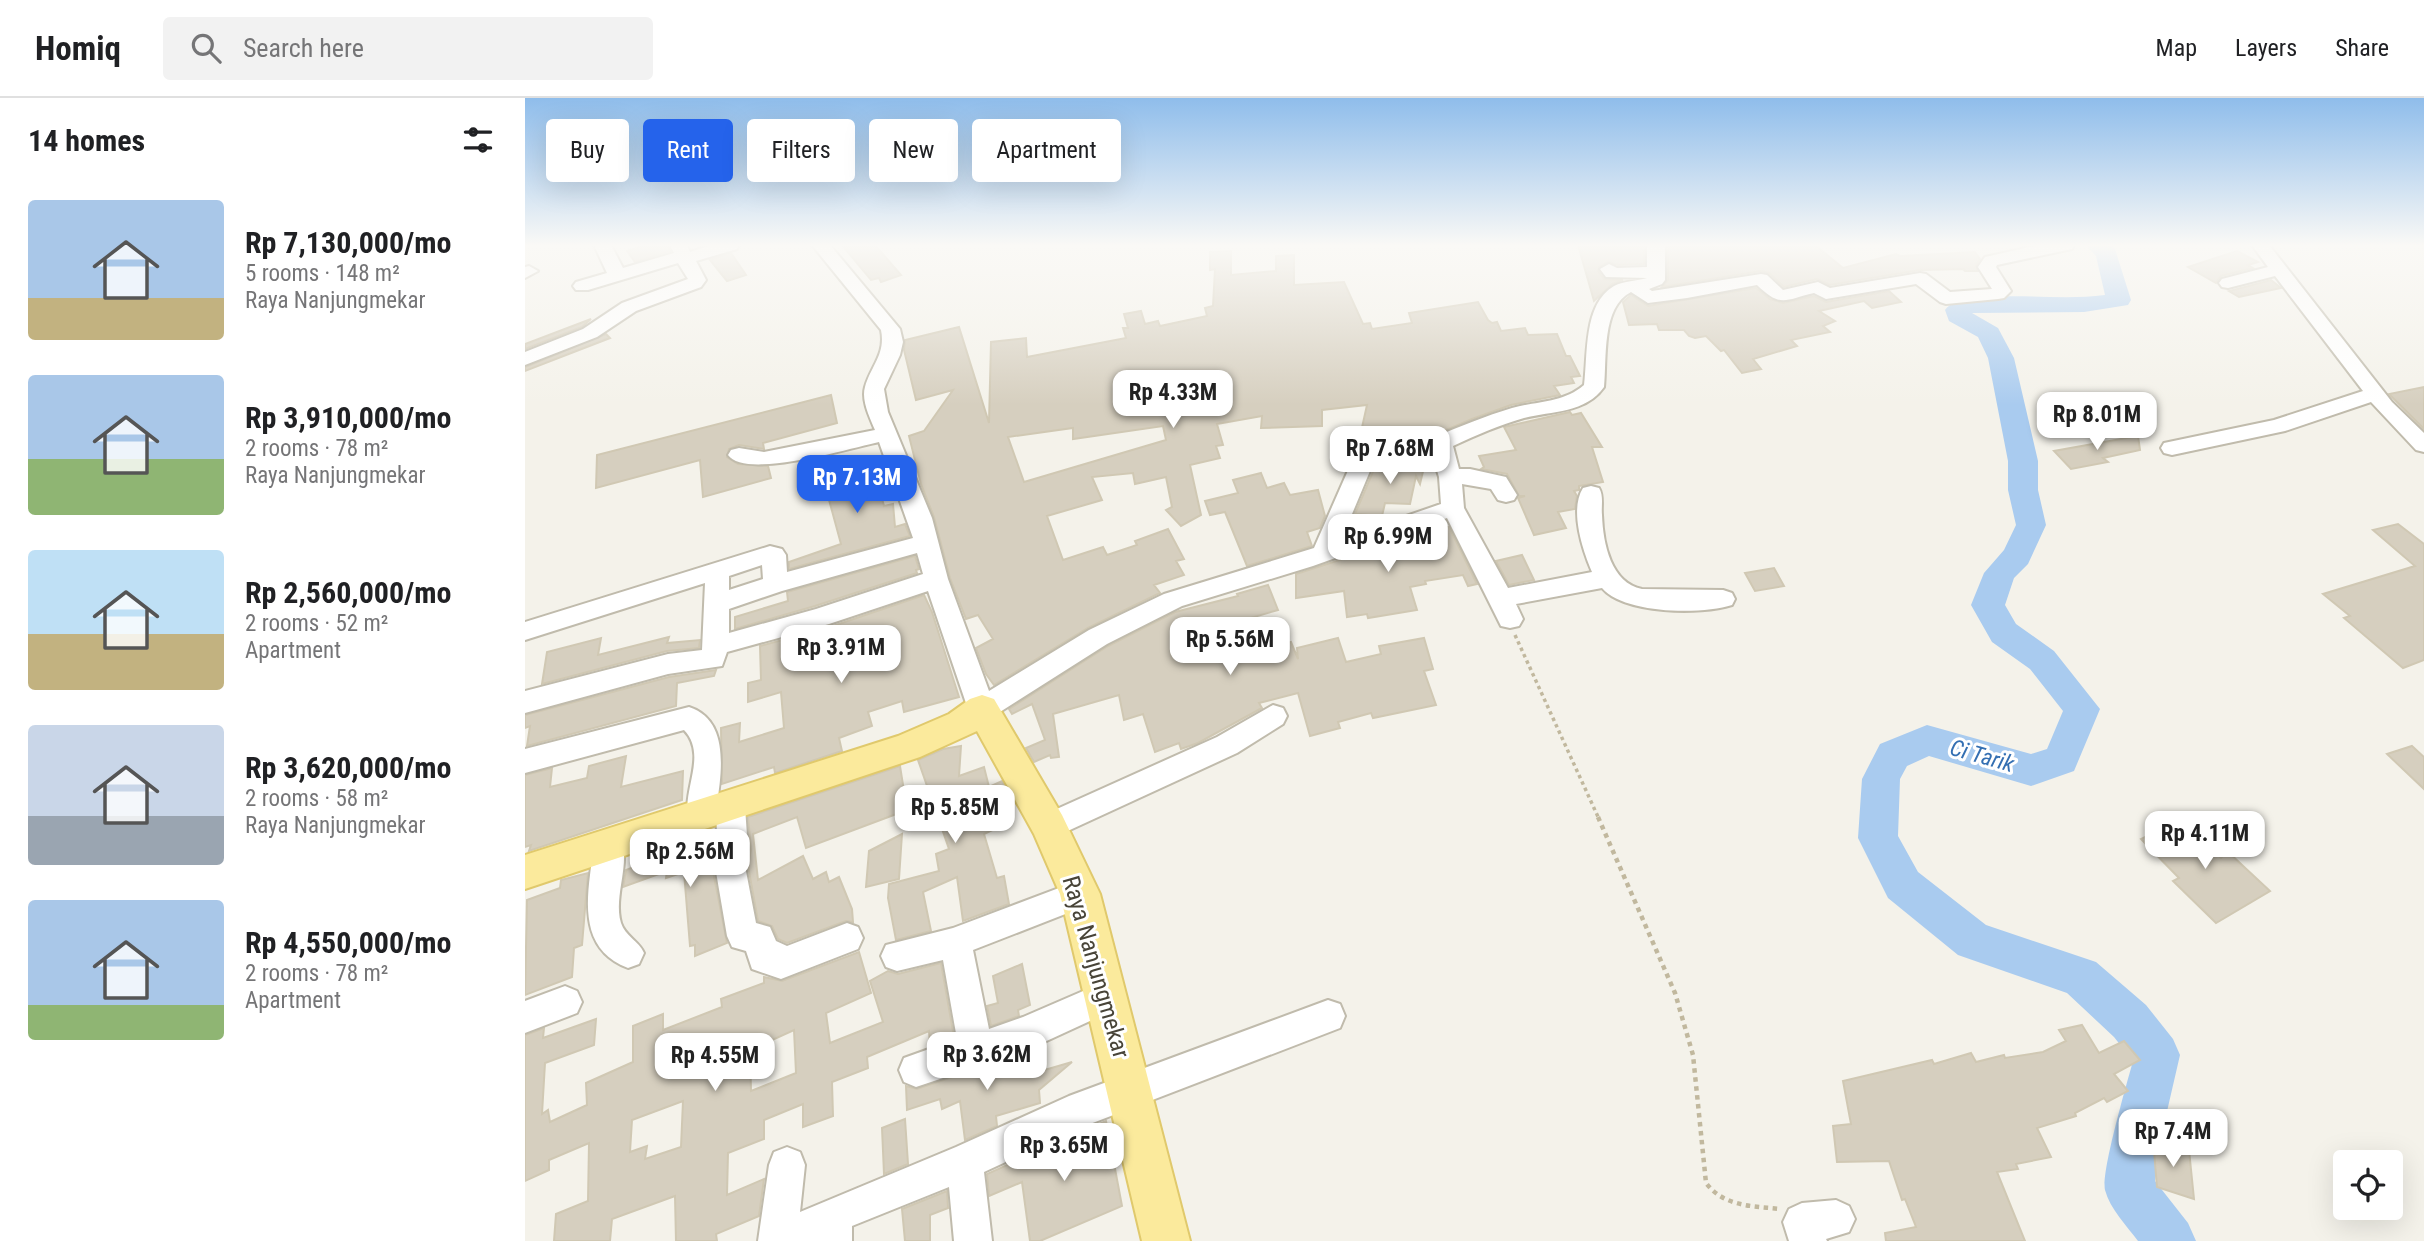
<!DOCTYPE html>
<html lang="en">
<head>
<meta charset="utf-8">
<style>
	body { margin:0; font-family:"Roboto Condensed",sans-serif; background:#f2f2f2; color:#202124; height:100vh; display:flex; flex-direction:column; font-size:26px; white-space:nowrap }
	* { box-sizing:border-box; margin:0 }
	p { font-size:23px; color:#757577 }
	.icon { flex:none; width:38px; height:38px; fill:none; stroke:currentColor; stroke-width:2; stroke-linecap:round; stroke-linejoin:round }
	.map { position:relative; flex:1; overflow:hidden }
	.side { display:flex; flex-direction:column; background:#fff; width:525px }
	.side>* { flex:none }
	.hud { position:absolute; left:21px; top:21px; width:665px; height:63px; display:flex; gap:14px }
	.buttons { position:absolute; left:1808px; top:1052px; display:grid; gap:14px }
	.buttons a { display:grid; place-items:center; width:70px; height:70px; border-radius:7px; background:#fff; box-shadow:0 7px 28px #0002; font-size:35px }
	.price { position:absolute; translate:-50% -60px; padding:0 16px; border-radius:14px; background:#fff; color:#222; font-size:23px; line-height:46px; filter:drop-shadow(0 2px 4px #0008) }
	.price::after { content:''; position:absolute; left:50%; top:42px; width:21px; height:16px; margin-left:-10px; background:inherit; clip-path:polygon(0 0,100% 0,50% 100%) }
	.price.on { background:#2563eb; color:#fff }
	ul { padding:0; list-style:none }
	li { display:flex; align-items:center; gap:21px; height:175px; padding:0 28px }
	li span { display:grid; place-items:center; flex:none; width:196px; height:140px; border-radius:7px; color:#555 }
	li>.icon { margin-inline-start:auto }
	span .icon { width:84px; height:84px; fill:#fffc; stroke-width:1 }
	li b { font-size:30px }
	h2 { display:flex; justify-content:space-between; align-items:center; height:84px; padding:0 28px; font-size:30px }
	.tag { padding:0 24px; border-radius:7px; background:#fff; box-shadow:0 7px 28px #0002; font-size:24px; line-height:63px }
	.tag.on { background:#2563eb; color:#fff }
	header { display:flex; align-items:center; gap:42px; box-sizing:border-box; height:98px; padding:0 35px; background:#fff; border-bottom:2px solid #e0e0e0 }
	header strong { font-size:33px }
	nav { display:flex; gap:38px; margin-inline-start:auto; font-size:24px }
	.search { width:490px; height:63px; background:#f2f2f2; display:flex; align-items:center; gap:18px; box-sizing:border-box; padding:0 24px; border-radius:7px; color:#757577; font-size:26px }
	main { display:flex; flex:1; min-height:0 }
	.map>svg:first-child { display:block }
</style>
</head>
<body>
<header>
<strong>Homiq</strong>
<div class="search"><svg class="icon" aria-label="search" viewBox="0 0 24 24"><circle cx="10" cy="10" r="6"/><path d="M15 15l6 6"/></svg>Search here</div>
<nav><a>Map</a><a>Layers</a><a>Share</a></nav>
</header>
<main>
<section class="side">
<h2>14 homes<svg class="icon" aria-label="filters" viewBox="0 0 24 24"><path d="M4 7h16M4 17h16"/><circle cx="9" cy="7" r="2"/><circle cx="15" cy="17" r="2"/></svg></h2>
<ul>
<li><span style="background:linear-gradient(#a9c7e8 70%,#c2b280 0)"><svg class="icon" aria-label="home" viewBox="0 0 24 24"><path d="M3 11l9-7 9 7M6 9v11h12V9"/></svg></span><div><b>Rp 7,130,000/mo</b><p>5 rooms · 148 m²</p><p>Raya Nanjungmekar</p></div></li>
<li><span style="background:linear-gradient(#a9c7e8 60%,#8fb573 0)"><svg class="icon" aria-label="home" viewBox="0 0 24 24"><path d="M3 11l9-7 9 7M6 9v11h12V9"/></svg></span><div><b>Rp 3,910,000/mo</b><p>2 rooms · 78 m²</p><p>Raya Nanjungmekar</p></div></li>
<li><span style="background:linear-gradient(#bfe0f5 60%,#c2b280 0)"><svg class="icon" aria-label="home" viewBox="0 0 24 24"><path d="M3 11l9-7 9 7M6 9v11h12V9"/></svg></span><div><b>Rp 2,560,000/mo</b><p>2 rooms · 52 m²</p><p>Apartment</p></div></li>
<li><span style="background:linear-gradient(#c9d6e8 65%,#9aa5b1 0)"><svg class="icon" aria-label="home" viewBox="0 0 24 24"><path d="M3 11l9-7 9 7M6 9v11h12V9"/></svg></span><div><b>Rp 3,620,000/mo</b><p>2 rooms · 58 m²</p><p>Raya Nanjungmekar</p></div></li>
<li><span style="background:linear-gradient(#a9c7e8 75%,#8fb573 0)"><svg class="icon" aria-label="home" viewBox="0 0 24 24"><path d="M3 11l9-7 9 7M6 9v11h12V9"/></svg></span><div><b>Rp 4,550,000/mo</b><p>2 rooms · 78 m²</p><p>Apartment</p></div></li>
</ul>
</section>
<div class="map">
<svg width="1899" height="1143" viewBox="0 0 1899 1143">
	<rect width="100%" height="100%" fill="#f4f2ea"/>
	<g fill="none" stroke-linecap="round" stroke-linejoin="round">
		<path fill="#a9cbef" fill-rule="evenodd" d="M1561,147H1586L1590,151L1606,202L1603,207L1559,214L1447,215L1473,230L1489,260L1513,363V392L1521,427L1503,466L1489,480L1480,507L1491,526L1529,553L1575,611L1549,673L1506,688L1404,658L1382,668L1375,681L1373,738L1393,774L1461,827L1571,864L1621,907L1648,941L1655,957L1640,1022L1630,1083L1663,1125L1671,1143H1613C1602,1128 1585,1111 1580,1092C1576,1074 1602,985 1608,963L1589,939L1542,895L1433,857L1363,800L1333,740L1337,681L1355,646L1402,627L1506,656L1522,651L1538,613L1505,571L1467,544L1446,507L1459,475L1479,452L1491,427L1483,392V363L1463,260L1453,239L1424,223L1420,212C1425,205 1435,202 1443,201C1488,194 1535,203 1580,197L1571,158Z"/>
	</g>
	<g fill="#d6cfbf" stroke="#d0c8b3" stroke-width="2" fill-rule="evenodd">
		<path d="M120,147H143L145,153L110,164L102,153Z"/>
		<path d="M317,147H350L376,177L356,184L354,180L346,182Z"/>
		<path d="M1053,147H1119V166L1093,167L1083,164L1074,169L1073,173L1079,181L1098,182L1087,186L1069,203Z"/>
		<path d="M1143,147H1290L1318,170L1371,156L1375,158L1450,154L1455,161L1451,167L1453,173H1440L1438,171L1395,172L1305,187L1292,181L1259,189L1244,175L1236,173L1137,189L1143,182Z"/>
		<path d="M706,153V177L751,173V158L769,157V187L819,184L838,226L845,225L847,231L887,225L884,215L953,204L963,222L967,225L972,224L976,233L1000,230L1003,237L1032,236L1041,258H1045L1055,278L1046,279L1049,285L1029,288L1035,297L986,307L947,321L909,337L904,346L834,343L842,307L797,312V328L736,330L737,318L692,326L698,347L691,348L695,360L665,367L676,417L656,428L641,412L647,409L641,379L610,386L608,375L567,379L577,402L522,418L538,462L578,449L582,457L612,447L610,443L643,431L659,461L651,463L659,477L629,487L635,495L563,530L469,587L461,576L451,550L468,541L453,517L441,521L425,480L409,419L396,386L384,338L399,333L428,292L391,302L379,252L380,242L434,229L464,325L466,244L501,240L502,259L601,240L598,230H603L599,216L616,213L620,226L633,223L635,228L682,218L680,210L688,208L690,171L685,172V154ZM638,328L641,342L499,384L483,339L548,330V341Z"/>
		<path d="M1712,153L1733,164L1723,167L1728,170L1696,178L1691,185L1663,169Z"/>
		<path d="M206,155L221,177L202,183L185,162Z"/>
		<path d="M1746,182L1756,190L1714,199L1704,193Z"/>
		<path d="M1231,190L1245,201L1258,205L1289,198L1301,204L1364,193L1376,204L1347,210L1339,203L1294,213L1310,223L1298,228L1305,234L1266,242L1272,248L1228,261L1236,271L1217,275L1199,252L1196,253L1181,238L1170,240L1164,238L1159,232H1134L1132,226L1104,227L1098,204L1106,197L1123,208Z"/>
		<path d="M66,221L57,229L0,251V246Z"/>
		<path d="M81,236L85,240L0,273V269Z"/>
		<path d="M1899,289V331L1864,296Z"/>
		<path d="M306,297L312,325L238,345L239,351L214,347L204,351L202,359L213,366L243,368L246,380L178,399L175,362L71,390L72,357Z"/>
		<path d="M1045,314L1047,317L1056,315L1077,349H1067L1078,384L1054,388V392L1049,393L1052,398L1050,411L1033,414L1041,430L1009,437L993,400L1000,398H994L982,376L956,371L959,369L954,358L991,352L979,329Z"/>
		<path d="M1613,338L1615,352L1578,360L1583,364L1546,371L1529,353Z"/>
		<path d="M336,361L348,395L355,393L359,408L368,406L370,429L380,426L385,438L264,471V464L316,446L300,387L313,384L309,369Z"/>
		<path d="M852,364L900,365L895,386L891,378L885,406L860,405L857,418L830,416Z"/>
		<path d="M736,375L742,390L759,385L765,397L793,392L800,418L795,430L782,434L787,448L722,468L700,414L685,417L680,403L713,395L708,382Z"/>
		<path d="M1873,426L1899,446V562L1878,570L1819,520L1825,518L1798,496L1890,468L1848,432Z"/>
		<path d="M924,429L952,486L943,488L938,477L900,483L901,486L885,489L892,512L843,520L842,516L822,519L819,493L771,500V476L874,443L873,441Z"/>
		<path d="M997,457L1009,482L984,487L971,463Z"/>
		<path d="M390,458L394,471L391,472L392,475L290,508L210,531V519L263,503L262,494Z"/>
		<path d="M1249,470L1259,488L1230,493L1220,475Z"/>
		<path d="M743,487L753,512L722,521L740,550L766,544L773,561L772,550L813,540L821,564L856,556L854,548L899,540L908,571L899,573L911,607L848,620L846,615L813,624L815,630L785,638L773,595L734,605L737,610L673,645L656,651L654,645L630,654L618,616L599,622L594,597L528,616L534,659L526,660L525,657L509,664L501,650L520,642L507,606L487,616L484,611L583,548L650,514L713,498L712,496Z"/>
		<path d="M399,497L407,514L434,599L379,614L377,603L343,614L347,628L314,640L317,653L250,675L249,669L197,686L196,630L215,625L214,644L259,630L256,594L223,604V585L236,582L235,548L305,529Z"/>
		<path d="M144,539L142,545L175,542L174,550L142,553L17,586L22,554L76,540L73,557Z"/>
		<path d="M191,572L189,578L152,585L151,608L2,648L5,628L0,630V617L144,579Z"/>
		<path d="M436,648L434,678L459,669L464,689L477,683L487,703L471,711L478,727L459,736L472,780L479,778L484,806L438,823L432,779L398,794L406,833L371,842L363,800L364,786L414,773L411,756L424,751L393,662L418,651Z"/>
		<path d="M1887,648L1899,659V691L1862,656Z"/>
		<path d="M101,658L96,689L158,673L157,702L4,753L6,747L0,749V677L27,670L25,689L62,680L64,668Z"/>
		<path d="M375,668L382,712L281,750L272,719L228,736L233,782L278,758L288,781L301,774L304,784L314,779L327,811L328,824L321,823L262,845L253,841L247,828L233,823L223,768L226,752L223,719Z"/>
		<path d="M1657,721L1696,760L1702,753L1745,793L1691,825L1648,783L1654,780L1616,741Z"/>
		<path d="M377,736L374,781L341,789L344,753Z"/>
		<path d="M164,739L165,752L190,741L187,768L202,845L170,858V847L165,848L159,774L141,780L142,773L98,789L101,772L120,765L119,761L140,753V747Z"/>
		<path d="M63,775L57,847L49,850L47,879L0,897L2,802L35,790L36,782Z"/>
		<path d="M334,854L346,895L301,915L305,945L358,924L345,883L363,873L373,876L416,865L429,939L405,948L404,933L342,959L343,970L307,984L308,1018L278,1029V1006L239,1022V1041L203,1055L202,1097L239,1081L234,1118L191,1136L192,1143H151L150,1098L87,1121L85,1143H29L31,1116L63,1103L64,1045L24,1062V1072L0,1083V937L19,930L18,940L71,921L69,947L20,965L17,1016L23,1012L25,1024L62,1007L61,985L108,964V928L138,916V932L197,909L196,901L239,885V879L257,883ZM269,932L271,975L226,993L225,952ZM158,1003L156,1049L120,1061L122,1048L105,1054L107,1022Z"/>
		<path d="M497,866L505,907L493,912L494,918L466,928L462,908L473,905L468,878Z"/>
		<path d="M1557,927L1574,955L1599,943L1615,962L1589,976L1603,993L1582,1004L1579,1000L1550,1015L1551,1018L1512,1030L1526,1059L1491,1066L1493,1071L1472,1074L1500,1143H1361L1360,1135L1391,1129L1380,1101L1377,1102L1364,1063L1312,1064L1308,1028L1326,1026L1318,983L1407,962L1409,966L1446,955L1451,964L1479,957L1480,960L1518,954L1541,943L1534,932Z"/>
		<path d="M505,953L506,976L547,964L514,992L515,1005L471,1018L472,1028L440,1042L435,1003L417,1011L415,1001L382,1012L381,988L392,991Z"/>
		<path d="M380,1021L383,1066L359,1076L357,1030Z"/>
		<path d="M581,1023L597,1108L515,1143H505L497,1084L464,1098L462,1076Z"/>
		<path d="M1628,1041L1664,1052L1669,1101L1632,1089Z"/>
		<path d="M422,1093L423,1110L405,1117V1143H380L377,1111Z"/>
	</g>
	<g fill="none" stroke-linecap="round" stroke-linejoin="round">
		<defs>
			<g id="minor">
				<path d="M69,147H86L98,170L149,155L145,147H162L165,154L186,147H214L212,151L171,163L181,182L176,189L111,213L72,239L0,267V254L58,231L97,205L163,181L153,165L63,192H51L48,188L51,184L82,175Z"/>
				<path d="M287,147H305L375,231L378,244L375,257L359,291L363,314L407,420L423,481L464,593L564,532L639,496L789,450L832,352L847,347L906,349L910,339C935,328 961,318 987,310C1012,303 1038,305 1059,287C1063,257 1058,206 1089,188C1099,183 1112,183 1122,180L1081,179L1075,171L1084,166L1092,170L1122,169V147H1140V182L1137,186L1124,191L1127,193L1236,176L1242,177L1258,192L1293,184L1305,190L1395,175L1401,176L1425,194L1467,191L1453,169L1460,159L1514,147H1549L1547,151L1472,167L1471,169L1486,193L1479,200L1473,201L1421,206L1415,204L1391,186L1301,201L1289,195C1259,202 1256,210 1232,187L1162,200L1123,205L1106,194C1076,209 1082,261 1079,289C1061,315 1027,313 999,320C975,327 951,337 928,348L934,371H945L981,379L992,397L989,402L981,404L973,402L966,391L937,386L939,410L983,490L1067,474C1058,453 1044,412 1058,390L1066,388L1074,390C1079,398 1076,408 1077,417C1078,446 1086,485 1117,491L1198,492L1207,495L1210,501L1207,507C1176,517 1099,516 1077,490L991,506L998,521L994,528L985,530L976,528L922,420L788,468L657,508L582,546L467,619L457,622L447,619L443,611L403,493L304,526L202,554L197,568L143,576L0,615V593L143,556L177,552L180,485L0,542V524L245,448L257,451L261,457L262,474L388,440L354,344C326,350 220,382 203,357L206,352L214,350L239,354L350,332C345,320 336,302 340,289C346,268 361,256 356,232ZM850,361L909,363L914,379L916,406L817,440ZM392,455L398,476L291,511L204,535V511L257,493ZM237,467L238,481L204,492V478Z"/>
				<path d="M1727,147H1744L1867,304L1899,335V354L1891,352L1846,304L1760,333L1647,357L1639,355L1636,350L1639,345L1749,322L1838,293L1750,178L1703,190L1697,189L1694,185L1697,181L1743,169Z"/>
				<path d="M4,168L13,173L0,180V169Z"/>
				<path d="M748,607L758,610L762,618L758,626L712,655L534,737L524,741L514,737L509,728L514,719L692,639Z"/>
				<path d="M164,609C204,622 197,672 192,705L195,700L205,697L215,700L220,709L223,752L220,768L231,825L245,829L251,843L262,848L322,825L333,829L338,840L333,851L256,881L227,871L221,853L207,849L202,838L190,768L193,752L191,716L186,726L176,730L166,726C152,698 185,659 159,632L0,675V651Z"/>
				<path d="M84,735L95,739C107,764 88,797 96,825C100,838 114,843 119,855L114,866L103,870C61,854 60,816 65,777C67,763 68,751 73,739Z"/>
				<path d="M555,782L566,786L571,796L566,806L448,852L464,931L498,919L579,884L591,889L596,900L591,911L502,952L391,989L379,984L374,972L379,960L432,941L418,862L372,873L361,869L356,858L361,847L428,830Z"/>
				<path d="M40,888L52,893L57,904L52,915L0,935V903Z"/>
				<path d="M803,902L815,906L820,918L815,930L552,1031L459,1074L467,1143H429L424,1089L327,1128V1143H233L244,1067L249,1054L262,1049L275,1054L280,1067L275,1114L431,1049L544,998Z"/>
				<path d="M1311,1102L1324,1108L1330,1121L1324,1134L1301,1141L1302,1143H1264L1258,1124L1264,1111L1277,1105Z"/>
			</g>
			<path id="major" d="M457,597L469,601L537,717L575,796L665,1143H617L535,796L509,736L452,633L395,659L0,791V757L373,638L424,616L445,601Z"/>
		</defs>
		<use href="#minor" stroke="#c0bbac" stroke-width="4"/>
		<use href="#major" stroke="#e0c96c" stroke-width="4"/>
		<path stroke="#c1b89e" stroke-width="3.5" stroke-dasharray="3.5 3.5" stroke-linecap="butt" d="M990,537L1074,721"/>
		<path stroke="#c1b89e" stroke-width="4.5" stroke-dasharray="4.5 4.5" stroke-linecap="butt" d="M1073,719L1150,895L1168,957L1181,1085C1199,1109 1228,1108 1255,1111"/>
		<use href="#minor" fill="#fff" fill-rule="evenodd"/>
		<use href="#major" fill="#fbea9c" fill-rule="evenodd"/>
	</g>
	<linearGradient id="sky" x2="0" y2="1"><stop stop-color="#8fbdeb"/><stop offset="0.48" stop-color="#faf9f6"/><stop offset="1" stop-color="#faf9f6" stop-opacity="0"/></linearGradient>
	<rect width="1899" height="307" fill="url(#sky)"/>
	<g text-anchor="middle" dominant-baseline="central" stroke-width="6" stroke-linejoin="round" paint-order="stroke">
		<g font-size="23" font-style="italic" fill="#346fb2" stroke="#fff">
			<text transform="translate(1457 658) rotate(16)">Ci Tarik</text>
		</g>
		<g font-size="24" fill="#484438" stroke="#fff">
			<text transform="translate(571 869) rotate(74)">Raya Nanjungmekar</text>
		</g>
	</g>
</svg>
<div class="buttons">
<a><svg class="icon" aria-label="locate" viewBox="0 0 24 24"><circle cx="12" cy="12" r="6"/><path d="M12 2v4M12 18v4M2 12h4M18 12h4"/></svg></a>
</div>
<b class="price" style="left:648px;top:332px">Rp 4.33M</b>
<b class="price" style="left:1572px;top:354px">Rp 8.01M</b>
<b class="price" style="left:865px;top:388px">Rp 7.68M</b>
<b class="price on" style="left:332px;top:417px">Rp 7.13M</b>
<b class="price" style="left:863px;top:476px">Rp 6.99M</b>
<b class="price" style="left:705px;top:579px">Rp 5.56M</b>
<b class="price" style="left:316px;top:587px">Rp 3.91M</b>
<b class="price" style="left:430px;top:747px">Rp 5.85M</b>
<b class="price" style="left:1680px;top:773px">Rp 4.11M</b>
<b class="price" style="left:165px;top:791px">Rp 2.56M</b>
<b class="price" style="left:462px;top:994px">Rp 3.62M</b>
<b class="price" style="left:190px;top:995px">Rp 4.55M</b>
<b class="price" style="left:1648px;top:1071px">Rp 7.4M</b>
<b class="price" style="left:539px;top:1085px">Rp 3.65M</b>
<div class="hud">
<a class="tag">Buy</a>
<a class="tag on">Rent</a>
<a class="tag">Filters</a>
<a class="tag">New</a>
<a class="tag">Apartment</a>
</div>
</div>
</main>
</body>
</html>
